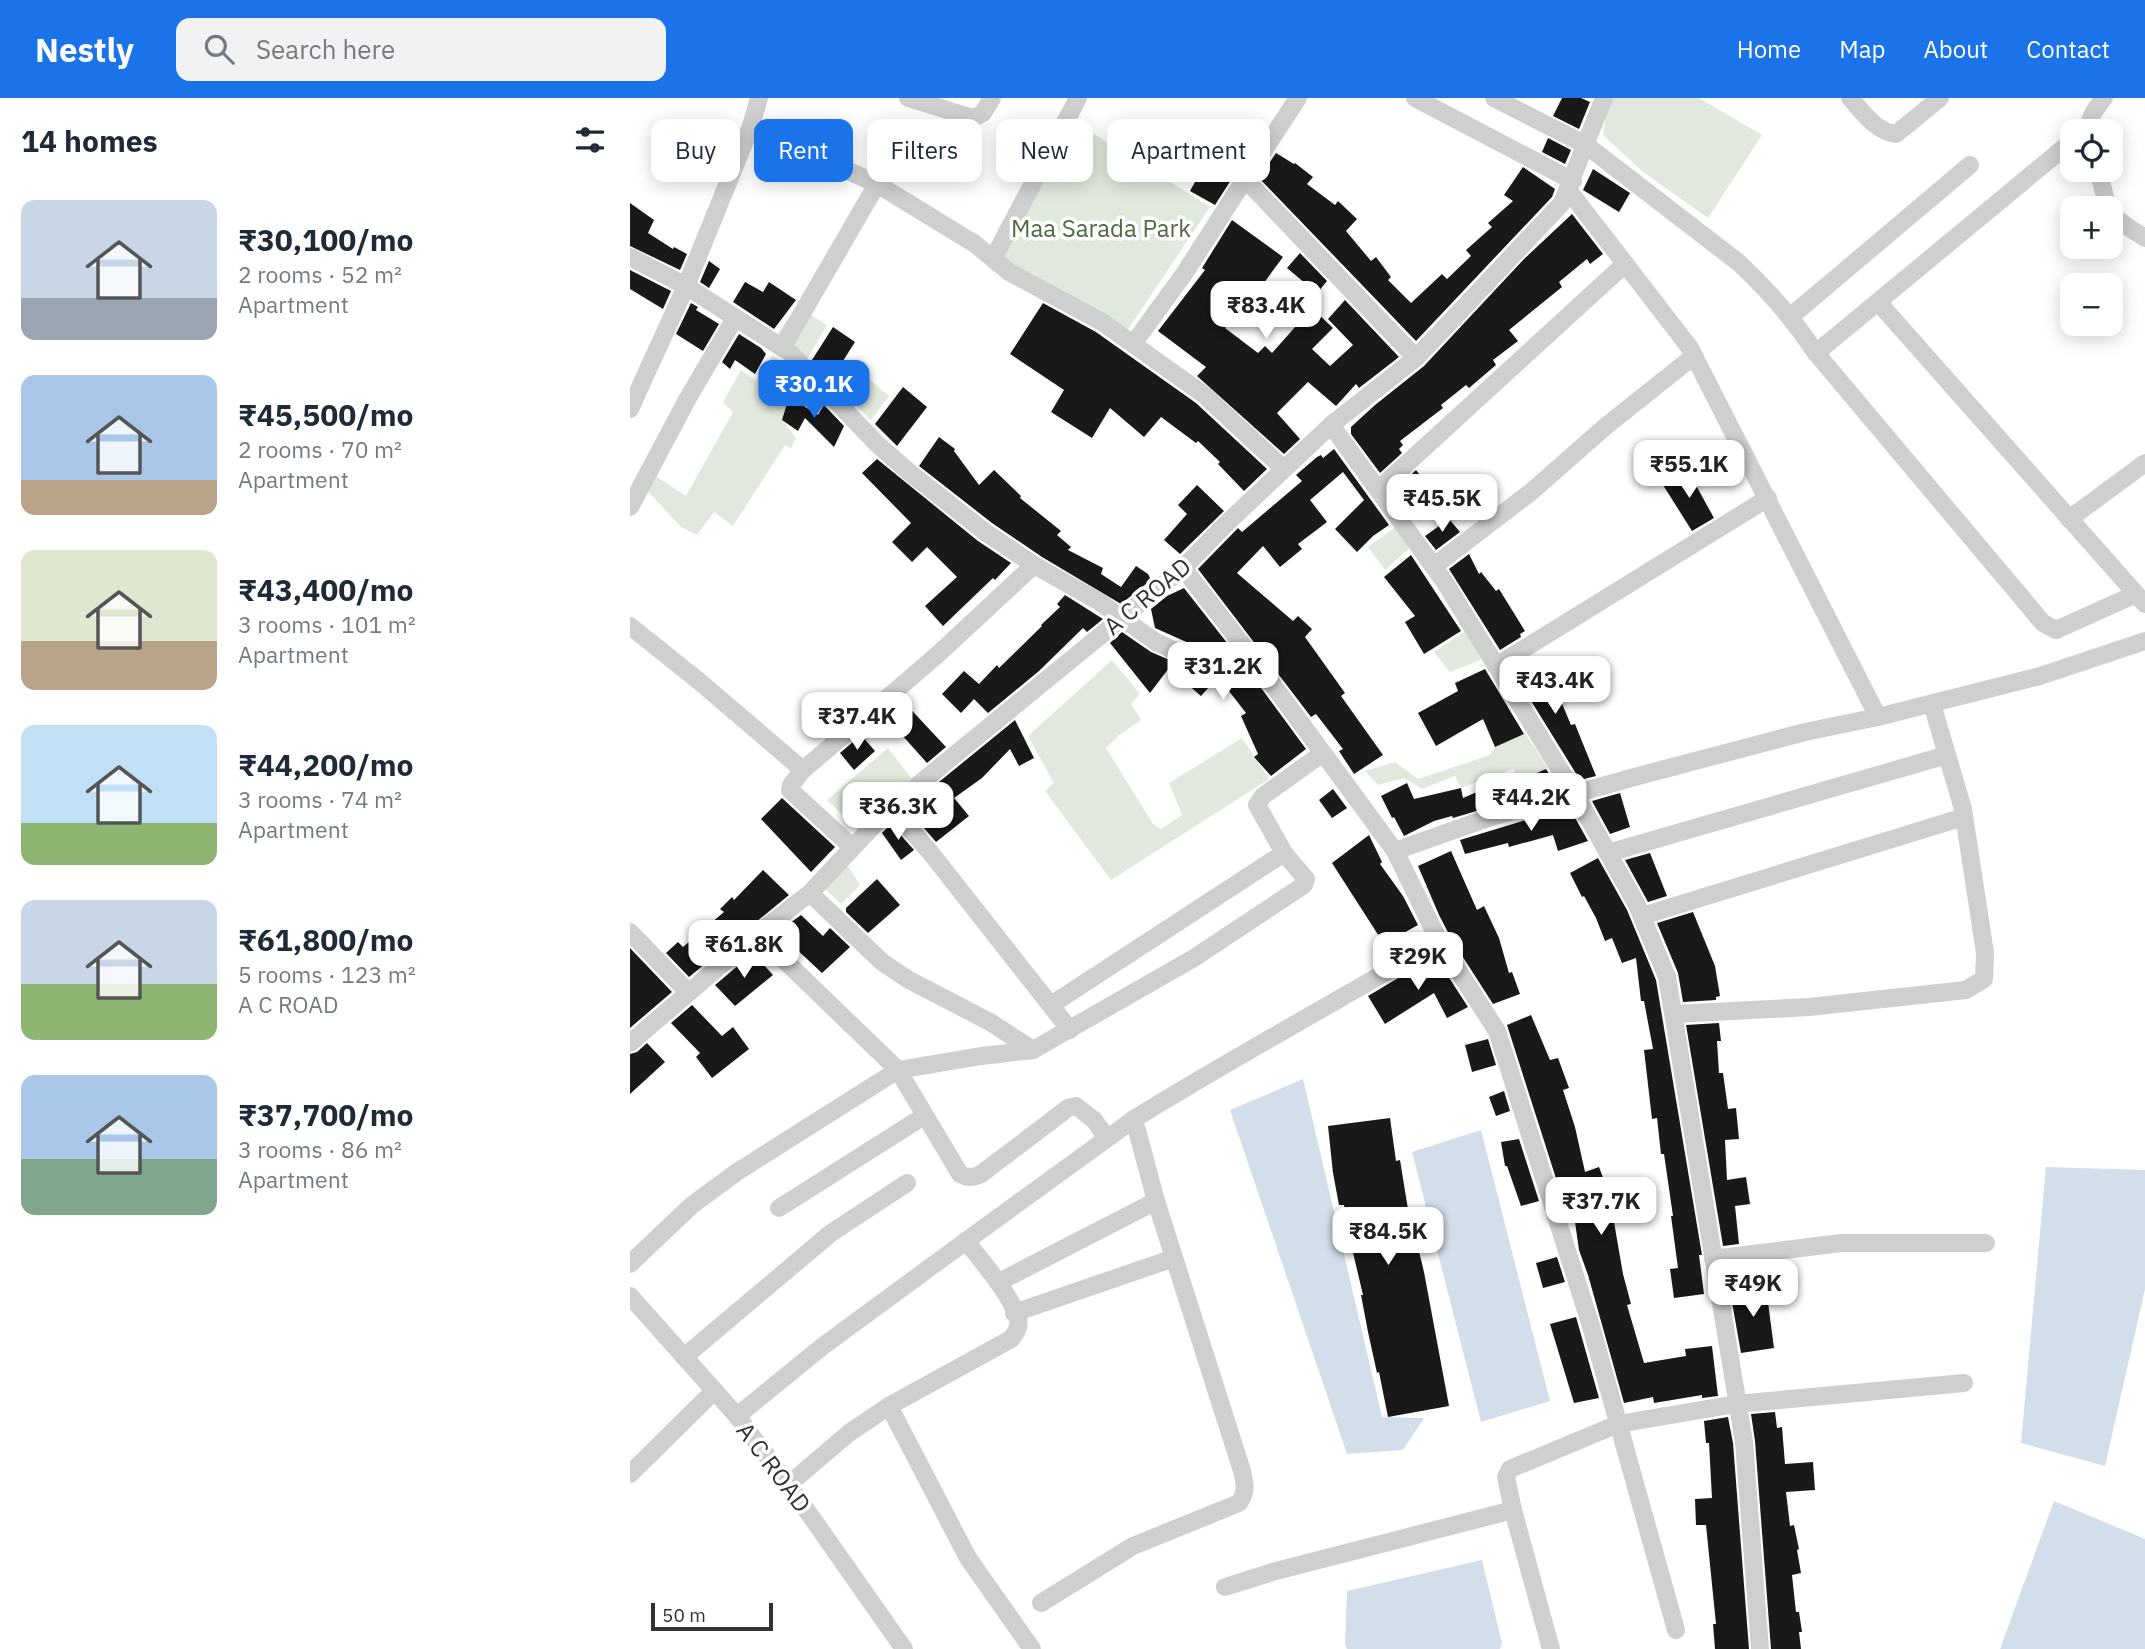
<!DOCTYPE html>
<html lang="en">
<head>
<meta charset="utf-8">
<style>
	body { margin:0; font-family:"IBM Plex Sans",sans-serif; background:#f2f2f3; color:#1f2937; height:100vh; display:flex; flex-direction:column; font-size:26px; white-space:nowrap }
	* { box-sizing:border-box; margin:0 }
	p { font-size:23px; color:#747a83 }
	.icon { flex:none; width:38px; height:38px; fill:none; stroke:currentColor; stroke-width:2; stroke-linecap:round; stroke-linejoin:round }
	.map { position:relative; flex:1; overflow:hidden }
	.panel { display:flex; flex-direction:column; background:#fff; width:630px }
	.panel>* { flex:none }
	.guide { position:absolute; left:21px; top:21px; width:665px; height:63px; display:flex; gap:14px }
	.buttons { position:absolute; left:1430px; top:21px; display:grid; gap:14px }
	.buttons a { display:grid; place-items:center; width:63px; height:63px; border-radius:14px; background:#fff; box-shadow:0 4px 18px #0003; font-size:35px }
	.scale { position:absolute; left:21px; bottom:18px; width:122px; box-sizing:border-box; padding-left:7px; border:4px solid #323232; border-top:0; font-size:19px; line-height:24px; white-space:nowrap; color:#323232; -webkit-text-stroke:5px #fff; paint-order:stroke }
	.price { position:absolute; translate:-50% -60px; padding:0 16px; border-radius:14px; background:#fff; color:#222; font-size:23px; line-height:46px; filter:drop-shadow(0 2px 4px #0008) }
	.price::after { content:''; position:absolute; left:50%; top:42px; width:21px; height:16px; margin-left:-10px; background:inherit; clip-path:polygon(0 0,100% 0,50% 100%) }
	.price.active { background:#1a73e8; color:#fff }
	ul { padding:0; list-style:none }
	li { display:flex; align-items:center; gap:21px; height:175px; padding:0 21px }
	li span { display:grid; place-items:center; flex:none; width:196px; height:140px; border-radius:14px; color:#555 }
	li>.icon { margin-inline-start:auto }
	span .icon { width:84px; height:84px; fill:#fffc; stroke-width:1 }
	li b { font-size:30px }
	h2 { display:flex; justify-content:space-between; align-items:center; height:84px; padding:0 21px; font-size:30px }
	.tag { padding:0 24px; border-radius:14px; background:#fff; box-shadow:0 4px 18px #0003; font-size:24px; line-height:63px }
	.tag.active { background:#1a73e8; color:#fff }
	header { display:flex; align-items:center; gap:42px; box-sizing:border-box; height:98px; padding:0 35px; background:#1a73e8; color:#fff }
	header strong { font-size:33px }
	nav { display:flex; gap:38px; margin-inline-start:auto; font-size:24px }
	.search { width:490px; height:63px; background:#f2f2f3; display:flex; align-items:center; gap:18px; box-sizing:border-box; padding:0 24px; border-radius:14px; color:#747a83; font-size:26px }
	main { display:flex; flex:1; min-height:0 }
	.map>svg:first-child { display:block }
</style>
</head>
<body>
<header>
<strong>Nestly</strong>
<div class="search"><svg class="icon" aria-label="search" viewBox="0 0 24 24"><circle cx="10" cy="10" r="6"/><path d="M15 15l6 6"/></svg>Search here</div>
<nav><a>Home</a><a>Map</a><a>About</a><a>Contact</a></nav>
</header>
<main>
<section class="panel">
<h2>14 homes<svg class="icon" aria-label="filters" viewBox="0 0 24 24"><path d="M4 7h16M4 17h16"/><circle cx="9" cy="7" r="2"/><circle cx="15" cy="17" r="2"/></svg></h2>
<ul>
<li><span style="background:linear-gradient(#c9d6e8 70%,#9aa5b1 0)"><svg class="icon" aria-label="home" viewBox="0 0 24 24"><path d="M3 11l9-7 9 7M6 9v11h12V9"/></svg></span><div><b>₹30,100/mo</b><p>2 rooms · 52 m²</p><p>Apartment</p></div></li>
<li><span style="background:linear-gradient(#a9c7e8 75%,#b9a48a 0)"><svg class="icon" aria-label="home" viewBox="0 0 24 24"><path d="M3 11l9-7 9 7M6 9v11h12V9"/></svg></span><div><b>₹45,500/mo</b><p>2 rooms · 70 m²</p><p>Apartment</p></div></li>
<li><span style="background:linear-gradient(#dfe7d0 65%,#b9a48a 0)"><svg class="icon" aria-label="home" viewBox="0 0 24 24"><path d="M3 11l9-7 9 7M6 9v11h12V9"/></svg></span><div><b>₹43,400/mo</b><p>3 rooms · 101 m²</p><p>Apartment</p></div></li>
<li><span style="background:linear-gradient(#bfe0f5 70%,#8fb573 0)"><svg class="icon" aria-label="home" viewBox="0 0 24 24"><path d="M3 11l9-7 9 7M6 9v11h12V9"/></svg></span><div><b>₹44,200/mo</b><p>3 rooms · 74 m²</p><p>Apartment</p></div></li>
<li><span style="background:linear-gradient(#c9d6e8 60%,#8fb573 0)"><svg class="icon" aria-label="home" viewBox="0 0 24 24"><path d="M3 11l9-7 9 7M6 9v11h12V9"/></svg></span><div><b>₹61,800/mo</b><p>5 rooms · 123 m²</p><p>A C ROAD</p></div></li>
<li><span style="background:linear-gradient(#a9c7e8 60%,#7fa58c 0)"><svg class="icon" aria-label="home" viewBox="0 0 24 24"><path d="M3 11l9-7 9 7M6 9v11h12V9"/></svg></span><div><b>₹37,700/mo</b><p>3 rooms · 86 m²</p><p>Apartment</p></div></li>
</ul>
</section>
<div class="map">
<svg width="1515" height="1551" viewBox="0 0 1515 1551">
	<rect width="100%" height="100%" fill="#fff"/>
	<g fill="#e1e8dd">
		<path d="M979,0H1069L1132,37L1078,120L1013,74L973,37Z"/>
		<path d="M437,19L580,109L497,233L361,153Z"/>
		<path d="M167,208L197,227L177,261L145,239Z"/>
		<path d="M142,258L161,268L188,296L180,312L159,300L152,322L166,340L161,350L155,347L103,428L84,414L67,437L51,429L12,387L18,373L56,398L103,314L93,304L111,272L126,283Z"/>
		<path d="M222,267L259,298L241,322L208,290Z"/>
		<path d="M767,428L782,448L755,472L738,449Z"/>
		<path d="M837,532L851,562L820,574L804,554Z"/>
		<path d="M482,562L510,596L501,606L511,622L489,637L476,650L523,726L531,731L552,717L539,685L612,640L639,681L481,782L415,693L424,685L398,638Z"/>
		<path d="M895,635L918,670L890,682L883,671L831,690L825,678L792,691L774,680L748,687L735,673L765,664L788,681L860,657L865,649Z"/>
		<path d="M258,650L281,680L225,728L197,702Z"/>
		<path d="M216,765L230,787L211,806L193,789Z"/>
	</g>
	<g fill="#d2deea">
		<path d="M673,981L752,1319L794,1320L773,1352L717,1356L600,1012Z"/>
		<path d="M851,1032L920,1303L851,1324L782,1054Z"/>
		<path d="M1416,1069L1515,1072V1191L1475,1368L1391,1345Z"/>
		<path d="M1424,1403L1515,1441V1551H1370Z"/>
		<path d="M852,1462L872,1545L870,1551H717L715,1547L717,1493Z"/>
	</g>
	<g fill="#191919">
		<path d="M932,0H951L960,4L949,31L923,18Z"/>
		<path d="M918,40L941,52L935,66L912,54Z"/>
		<path d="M646,55L664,66L665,65L683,79L677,86L705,107L708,103L727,121L716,133L741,163L746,159L761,179L758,182L781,205L812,176L817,181L841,158L836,152L862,129L858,125L883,103L874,97L893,69L925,91L922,99L786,243L629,80Z"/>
		<path d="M576,64L603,79L585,107L560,93Z"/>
		<path d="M963,71L1000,95L989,114L953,92Z"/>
		<path d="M0,105L24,122L18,135L43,151L44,149L57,156L50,172L0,148Z"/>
		<path d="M942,116L973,156L960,166L957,161L929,184L932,189L879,232L888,243L863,262L866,267L839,290L836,287L811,307L813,310L770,343L773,347L769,351L772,355L750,375L721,336V329L745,307L794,268L894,161Z"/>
		<path d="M602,122L653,159L619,205L616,202L595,230L628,255L635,248L642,255L682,210L703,230L682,251L700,268L723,247L698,221L715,202L769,259L729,290L726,286L706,308L678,284L647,315L670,341L654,356L567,278L576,269L528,233L575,172L572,170Z"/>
		<path d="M670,155L697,183L683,200L672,190L676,186L657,170Z"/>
		<path d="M79,163L90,171L79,190L70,184Z"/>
		<path d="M0,172L41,193L33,211L0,191Z"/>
		<path d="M115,184L133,194L139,184L166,202L144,231L103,204Z"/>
		<path d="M61,205L68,209L66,212L89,226L73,253L46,236Z"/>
		<path d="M413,205L466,234L566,305L637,371L614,393L588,366L590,364L568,343L566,345L531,319L514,339L480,310L462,340L421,314L434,292L380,256Z"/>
		<path d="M203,229L225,244L201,282L182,262Z"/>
		<path d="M109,236L131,250L136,256L125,276L105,262L100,271L92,264Z"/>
		<path d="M273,289L297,309L267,348L245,326Z"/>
		<path d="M159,299L188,317L194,307L214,328L204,349L175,320L168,333L152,322Z"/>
		<path d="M309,339L325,351L324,353L349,387L364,372L391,398L390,400L431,433L427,437L441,449L438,452L473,470L471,476L491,489L506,468L518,476L521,482L491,506L412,459L362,425L289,368Z"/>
		<path d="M704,351L759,427L743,438L727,454L705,431L734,402L713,374L680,402L697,424L668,446L672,451L650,469L633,448L607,475L663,523L668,518L682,531L675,539L715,595L711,598L753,657L724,676L709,653L713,651L686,616L681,619L568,471L608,430L612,434L672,383L666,377L687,359L691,357L693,360Z"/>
		<path d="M247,361L348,443L381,465L365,482L363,480L313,528L295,508L327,479L297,449L282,464L262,444L281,425L232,375Z"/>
		<path d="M1057,371L1084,420L1062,433L1033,387Z"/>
		<path d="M786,372L807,399L783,418L763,394Z"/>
		<path d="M567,387L594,413L550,456L534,442L557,416L548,407Z"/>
		<path d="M819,421L830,434L806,452L795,438Z"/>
		<path d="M839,456L849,476L851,474L866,493L869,491L895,533L890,536L891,539L870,552L819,471Z"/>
		<path d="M781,457L831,533L794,556L775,524L785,518L754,479Z"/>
		<path d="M554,490L605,555L572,551L525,530L521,511L537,498Z"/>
		<path d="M435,497L473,521L457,534L453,530L409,573L358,615L344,601L331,615L312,596L334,573L349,586L367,567L369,570L412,528L411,527L430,509L427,506Z"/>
		<path d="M492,534L521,554L565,573L590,577L623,579L676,651L641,678L624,659L628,656L611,618L616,615L588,579L571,598L539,570L520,595L480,545Z"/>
		<path d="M903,559L912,574L914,572L930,601L941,627L945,626L966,678L950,682L882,572Z"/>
		<path d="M855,571L894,636L865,649L853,621L806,648L788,615L828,593L825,585Z"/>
		<path d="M272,602L316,649L297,665L254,617Z"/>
		<path d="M385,622L404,660L389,668L380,651L352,680L324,700L339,718L306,744L277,710Z"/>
		<path d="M231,637L245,653L224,672L210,655Z"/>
		<path d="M916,671L927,689L823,720L822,718L804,723L774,738L764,719L762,720L751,698L777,685L784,701L831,690L833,700L875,682L877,688Z"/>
		<path d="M703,691L717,710L702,720L689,702Z"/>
		<path d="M990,695L1000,729L980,736L962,703Z"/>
		<path d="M152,700L205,749L181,774L131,721Z"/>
		<path d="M939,709L958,743L928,753L923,737L879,749L878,745L835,756L830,742Z"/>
		<path d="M261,726L284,752L271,762L252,735Z"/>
		<path d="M739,737L752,764L750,766L773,798L788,827L754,846L702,765Z"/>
		<path d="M821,753L847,812L854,808L869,840L879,875L882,874L890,896L863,906L822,842L809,817L788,768Z"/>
		<path d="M1020,755L1037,798L1018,804L995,762Z"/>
		<path d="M968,760L997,812L1026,882L1072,1157H1069L1074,1196L1044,1200L1040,1171L1048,1170L1041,1118H1043L1034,1056H1031L1027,1020L1022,1021L1014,952L1023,951L1014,903H1011L1006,860L992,865L982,840L975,843L966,820L954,798L952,799L940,775Z"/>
		<path d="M133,772L159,797L59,879L36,855L48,844L53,849L94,814L90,811L102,799L104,802Z"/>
		<path d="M247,781L270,807L238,835L216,814V810Z"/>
		<path d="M1063,814L1085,868L1090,898L1086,899V902L1053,904L1048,875L1027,825Z"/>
		<path d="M171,817L193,838L200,830L220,849L192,875L148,834Z"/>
		<path d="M0,850L42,894L0,930Z"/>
		<path d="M123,855L143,877L105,908L85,887Z"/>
		<path d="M805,858L838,909L817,920L804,895L755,926L738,898Z"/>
		<path d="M62,907L92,938L103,929L119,951L82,980L66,959L70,955L41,925Z"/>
		<path d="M901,917L920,962L928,960L939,990L933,992L945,1029L955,1074L969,1069L979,1095L993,1176L1001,1206L997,1207L1014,1265L1056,1258L1055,1251L1082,1248L1088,1298L1072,1300V1297L1024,1305L1023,1299L994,1305L958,1177L949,1152L945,1124L941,1125L934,1095L931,1096L877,927Z"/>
		<path d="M1089,925L1091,943H1087L1089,975H1093L1098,1011L1106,1010L1109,1041L1095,1042L1097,1082L1116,1079L1120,1106L1105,1108L1109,1146L1093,1148L1056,927Z"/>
		<path d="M858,941L866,967L842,974L835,947Z"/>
		<path d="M17,945L35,964L0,996V956L7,954Z"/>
		<path d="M874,993L880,1013L866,1018L859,999Z"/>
		<path d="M760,1020L766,1063L770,1062L783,1142L786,1141L794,1174L819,1308L758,1319L749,1274L747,1275L738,1234L731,1197H733L721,1146L714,1107H709L703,1075L698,1028Z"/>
		<path d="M889,1041L909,1103L891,1108L877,1068H875L871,1044Z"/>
		<path d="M927,1159L935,1184L913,1190L906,1165Z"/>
		<path d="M1136,1189L1144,1250L1111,1255L1100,1193Z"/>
		<path d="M946,1219L969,1300L944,1305L920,1226Z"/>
		<path d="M1145,1314L1147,1330L1152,1329L1155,1366L1183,1364L1185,1392L1156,1394L1160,1428L1164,1427L1169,1451L1167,1452L1171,1475L1162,1477L1166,1514H1169L1172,1534H1169L1171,1551H1141L1125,1343L1121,1316Z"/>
		<path d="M1098,1319L1103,1345L1119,1551H1085L1083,1526H1086L1076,1427H1066L1065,1401L1082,1400L1079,1345H1076L1074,1323Z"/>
	</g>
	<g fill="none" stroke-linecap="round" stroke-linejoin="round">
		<g stroke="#cfcfcf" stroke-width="18">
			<path d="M278,0L343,20L353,15L362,0"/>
			<path d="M785,0L943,83"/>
			<path d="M864,0L956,47L1109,165C1138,192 1164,222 1186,255L1413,525L1426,532L1506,496"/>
			<path d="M1220,0C1233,14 1245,33 1266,36L1310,0"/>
			<path d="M121,28L247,86L345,146L379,174L472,224L573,296L654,371"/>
			<path d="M1459,33C1458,20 1466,10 1474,0"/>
			<path d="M1468,72L1478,110"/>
			<path d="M615,81L668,0"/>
			<path d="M939,93L1060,250L1248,619"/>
			<path d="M1480,115L1495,127L1515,140"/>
			<path d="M0,159L56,188L159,254L246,345L279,374L355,434L404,467L468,503L526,544L548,554L569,562L591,566L629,568L765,753L809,843L867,933L961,1228L1046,1532"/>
			<path d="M363,161L448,0"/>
			<path d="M1248,204L1515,506"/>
			<path d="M1160,219L1340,67"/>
			<path d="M503,246L554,176L615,81L786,260"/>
			<path d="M152,250L247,86"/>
			<path d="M1186,255L1442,43"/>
			<path d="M0,311L56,188L121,28L129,0"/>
			<path d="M701,327L814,483L945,696L1007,807L1037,879L1114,1344L1130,1551"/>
			<path d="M748,392L995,166"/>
			<path d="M0,409L58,300L105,220"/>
			<path d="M1439,421L1515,365"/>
			<path d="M804,468L901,394L976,328L1064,258"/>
			<path d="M553,470L629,568"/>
			<path d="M0,528L70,584L173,672L306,558L404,467"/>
			<path d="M866,568L1138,400"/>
			<path d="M173,672L161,687L160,692L222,749"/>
			<path d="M261,709L300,754L440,932"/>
			<path d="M765,753L861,719L1012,677L1175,634L1248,619L1410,578L1515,543"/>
			<path d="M978,755L1317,657"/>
			<path d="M180,795L252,864L279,882L360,924L403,952"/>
			<path d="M1012,818L1334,719"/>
			<path d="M0,834L58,894"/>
			<path d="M127,836L268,972L330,1076C338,1080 343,1080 351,1076L438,1010L446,1008L464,1022L477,1040"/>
			<path d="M421,907L654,755L627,707L633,698L693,655"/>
			<path d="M1045,916L1179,909L1336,892L1354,881L1355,855L1333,711L1302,606"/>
			<path d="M0,945L127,836L180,795L261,709L553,470L597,425L701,327L786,260L932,105L974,0"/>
			<path d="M149,1110L294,1018"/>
			<path d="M336,1143L504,1021"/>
			<path d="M1083,1161L1211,1145H1356"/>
			<path d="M0,1166L62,1107L107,1074L268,972L351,958L403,952L564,860L674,787L676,781L654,755"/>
			<path d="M369,1184L526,1103"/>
			<path d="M0,1198L107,1318L168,1400L274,1551"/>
			<path d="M384,1215L544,1160"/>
			<path d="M54,1259L201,1135L277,1085"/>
			<path d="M259,1308L338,1460L402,1551"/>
			<path d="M107,1318L193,1248L336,1143C353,1165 380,1195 388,1221C390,1229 386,1235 381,1241L259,1308L219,1335L158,1387"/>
			<path d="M0,1376L84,1293"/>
			<path d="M883,1412L876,1379L880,1371L988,1326L1106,1306L1334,1285"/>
			<path d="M595,1489L646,1473L883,1412L921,1551"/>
			<path d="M411,1505L503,1448L609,1405C617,1394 615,1386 612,1373L526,1103L504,1021C604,959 708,903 809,843"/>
		</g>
	</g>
	<g text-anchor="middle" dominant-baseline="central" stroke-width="7" stroke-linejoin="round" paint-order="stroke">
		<g font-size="24" fill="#516944" stroke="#fff">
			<text x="471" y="130">Maa Sarada Park</text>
		</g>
		<g font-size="24" fill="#323232" stroke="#fff">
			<text transform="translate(517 498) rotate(-40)">A C ROAD</text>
			<text transform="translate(144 1369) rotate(53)">A C ROAD</text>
		</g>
	</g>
</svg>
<div class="buttons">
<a><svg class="icon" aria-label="locate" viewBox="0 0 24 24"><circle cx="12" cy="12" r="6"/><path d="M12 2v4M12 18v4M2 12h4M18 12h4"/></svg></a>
<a>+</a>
<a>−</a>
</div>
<div class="scale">50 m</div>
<b class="price" style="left:636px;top:243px">₹83.4K</b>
<b class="price active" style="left:184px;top:322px">₹30.1K</b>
<b class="price" style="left:1059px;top:402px">₹55.1K</b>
<b class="price" style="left:812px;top:436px">₹45.5K</b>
<b class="price" style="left:593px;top:604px">₹31.2K</b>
<b class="price" style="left:925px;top:618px">₹43.4K</b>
<b class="price" style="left:227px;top:654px">₹37.4K</b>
<b class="price" style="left:901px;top:735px">₹44.2K</b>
<b class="price" style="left:268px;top:744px">₹36.3K</b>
<b class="price" style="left:114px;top:882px">₹61.8K</b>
<b class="price" style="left:788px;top:894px">₹29K</b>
<b class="price" style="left:971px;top:1139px">₹37.7K</b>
<b class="price" style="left:758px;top:1169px">₹84.5K</b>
<b class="price" style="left:1123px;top:1221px">₹49K</b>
<div class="guide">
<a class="tag">Buy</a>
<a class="tag active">Rent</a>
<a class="tag">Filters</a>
<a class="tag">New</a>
<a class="tag">Apartment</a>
</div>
</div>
</main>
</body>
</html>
